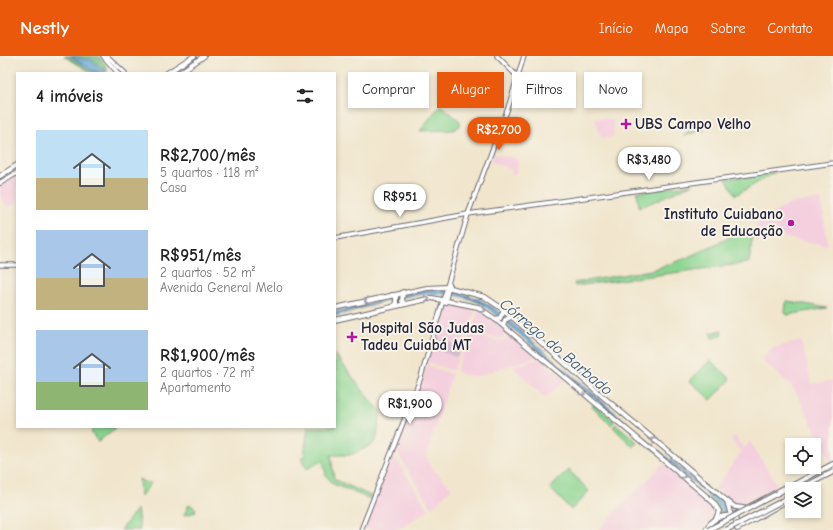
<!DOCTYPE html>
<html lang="pt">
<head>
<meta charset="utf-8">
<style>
	body { margin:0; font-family:"Comic Neue",sans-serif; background:#f6f6f6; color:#222; height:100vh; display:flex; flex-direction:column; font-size:15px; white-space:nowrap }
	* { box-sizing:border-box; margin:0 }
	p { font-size:13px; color:#767676 }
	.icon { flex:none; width:22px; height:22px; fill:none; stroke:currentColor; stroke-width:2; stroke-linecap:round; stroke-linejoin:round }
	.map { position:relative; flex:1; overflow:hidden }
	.panel { position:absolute; left:16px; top:16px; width:320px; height:356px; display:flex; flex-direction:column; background:#fff; border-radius:0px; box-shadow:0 2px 6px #0003 }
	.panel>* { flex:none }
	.top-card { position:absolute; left:348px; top:16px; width:380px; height:36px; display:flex; gap:8px }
	.fabs { position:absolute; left:785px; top:382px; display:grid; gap:8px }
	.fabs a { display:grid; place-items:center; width:36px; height:36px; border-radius:0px; background:#fff; box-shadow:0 2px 6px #0003; font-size:20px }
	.price { position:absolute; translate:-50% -34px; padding:0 9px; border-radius:14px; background:#fff; color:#222; font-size:13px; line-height:26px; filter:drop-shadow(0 1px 2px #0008) }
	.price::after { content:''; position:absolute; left:50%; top:24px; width:12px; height:9px; margin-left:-6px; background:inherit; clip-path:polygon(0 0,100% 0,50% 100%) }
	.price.active { background:#ea580c; color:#fff }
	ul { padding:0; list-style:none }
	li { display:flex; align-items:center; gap:12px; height:100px; padding:0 20px }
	li span { display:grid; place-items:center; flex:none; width:112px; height:80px; border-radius:0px; color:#555 }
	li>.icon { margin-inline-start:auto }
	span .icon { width:48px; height:48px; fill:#fffc; stroke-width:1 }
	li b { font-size:17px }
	h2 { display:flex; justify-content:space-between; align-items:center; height:48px; padding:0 20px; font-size:17px }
	.pill { padding:0 14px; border-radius:0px; background:#fff; box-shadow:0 2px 6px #0003; font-size:14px; line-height:36px }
	.pill.active { background:#ea580c; color:#fff }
	header { display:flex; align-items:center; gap:24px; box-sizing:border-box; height:56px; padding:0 20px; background:#ea580c; color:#fff }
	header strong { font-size:19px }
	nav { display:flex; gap:22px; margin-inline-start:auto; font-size:14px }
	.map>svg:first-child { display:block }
</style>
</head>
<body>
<header>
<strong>Nestly</strong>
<nav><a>Início</a><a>Mapa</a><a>Sobre</a><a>Contato</a></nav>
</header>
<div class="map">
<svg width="833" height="474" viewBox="0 0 833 474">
	<rect width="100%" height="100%" fill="#f7f3e8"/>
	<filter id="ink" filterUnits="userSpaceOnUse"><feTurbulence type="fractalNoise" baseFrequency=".025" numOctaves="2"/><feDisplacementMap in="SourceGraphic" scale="8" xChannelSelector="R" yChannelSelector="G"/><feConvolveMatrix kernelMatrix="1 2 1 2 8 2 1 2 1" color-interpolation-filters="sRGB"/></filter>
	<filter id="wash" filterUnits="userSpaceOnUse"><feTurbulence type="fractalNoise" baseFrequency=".012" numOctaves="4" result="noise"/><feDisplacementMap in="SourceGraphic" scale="16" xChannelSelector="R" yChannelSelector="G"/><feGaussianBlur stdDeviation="0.9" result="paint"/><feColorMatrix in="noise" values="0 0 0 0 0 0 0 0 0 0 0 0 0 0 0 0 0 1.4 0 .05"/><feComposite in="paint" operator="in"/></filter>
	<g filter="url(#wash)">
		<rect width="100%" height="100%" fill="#f1e6cd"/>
		<g fill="#f4cfde">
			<path d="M595,62L613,63L614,81L601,82Z"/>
			<path d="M494,98L519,103L516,118L511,119L512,114L491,105Z"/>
			<path d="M17,119V147L8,152L0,138V129Z"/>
			<path d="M821,143L828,188L826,189L759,177L757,175L755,169L759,165L792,147Z"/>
			<path d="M447,245L476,252L453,315L427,306L442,254Z"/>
			<path d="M479,253L509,276L502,282H496L471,276Z"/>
			<path d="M470,278L498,285H503L512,279L538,300L477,320L463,319L456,315Z"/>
			<path d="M801,285L812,328L833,324V403L830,404L798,340L790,328L761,304L772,292Z"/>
			<path d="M541,302L566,324L545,342L513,311Z"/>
			<path d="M427,309L452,318L426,400L430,410L452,432L432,452L394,392Z"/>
			<path d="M735,380L744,393L750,385L778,431L742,450L737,449L715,433L741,396L731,383Z"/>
			<path d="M393,399L429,454L397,474H365L363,471Z"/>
			<path d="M663,408L714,448L717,456L715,461L699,474H598Z"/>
		</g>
		<path fill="#d0bdce" d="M437,282L461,291L457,301L434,293Z"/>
		<g fill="#8bd591" stroke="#567c66">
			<path d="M440,49L460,65V70L453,74L420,75Z"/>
			<path d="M689,69L702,70L704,74L683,80L689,75Z"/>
			<path d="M776,116L736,139L726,123Z"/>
			<path d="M693,128L653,146L639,151L637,136Z"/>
			<path d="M747,173L753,178L749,206L747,207L575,230L574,227L652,214L684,203Z"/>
			<path d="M786,245H788L827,252L787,259L785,257Z"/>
			<path d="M721,274L722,280L712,282L711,277Z"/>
			<path d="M335,298L370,344L381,355L376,385L372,389L351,399H331L334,423L371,440L370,443L333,428L326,419L323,404L307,413L301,402L304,400L308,371H335Z"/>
			<path d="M710,304L731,323L711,344L690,325Z"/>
			<path d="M594,348L615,365L611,369L592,350Z"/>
			<path d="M616,368L637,386L633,391L613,371Z"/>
			<path d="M91,371H116L98,386L92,378Z"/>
			<path d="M569,414L589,435L571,454L550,432Z"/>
			<path d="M139,423L144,426L151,427L140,441Z"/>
			<path d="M712,435L725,446L727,457H725L719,443L709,440L719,450L722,457L720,458L707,439Z"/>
			<path d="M189,448L195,452L196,456L184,459Z"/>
			<path d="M137,453L140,474H121Z"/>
		</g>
		<path fill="#70b67b" stroke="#496c5b" d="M64,0H99L107,11V16L92,17Z"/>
		<g fill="#5ca2d2" stroke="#3f6286">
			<path d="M70,0C78,0 82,5 90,3L102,13H106V17L93,15Z"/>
			<path d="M438,233C461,236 479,241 498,255L657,393L719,443L723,450L726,451L725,457H722L716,446L505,266C496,259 487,250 475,245C430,226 379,248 335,260V256L421,234Z"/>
		</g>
	</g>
	<g filter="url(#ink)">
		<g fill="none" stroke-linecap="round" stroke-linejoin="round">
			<defs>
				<g id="secondary">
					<path d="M103,0L118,17"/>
					<path d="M107,0L125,17"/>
					<path d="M497,0L518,21"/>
					<path d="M335,182L468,158L833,107"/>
					<path d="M0,209H17"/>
					<path d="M445,247L449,229"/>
					<path d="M361,474L421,321L468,158L508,52L524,0"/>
				</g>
				<g id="primary">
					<path d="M167,17L194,0"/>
					<path d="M179,17L204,0"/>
					<path d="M0,120L17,109"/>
					<path d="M0,127L17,117"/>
					<path d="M403,236L402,245L404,247"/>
					<path d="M392,239L396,240V247L394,249"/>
					<path d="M335,252L427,232L447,231L485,241L504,254L601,339L727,445L735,451L743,452"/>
					<path d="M495,263L500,262L504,254"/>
					<path d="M335,264L432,242L478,251L495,263L705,439L714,447L719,455L716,463"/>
					<path d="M503,269L505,264L511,261"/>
					<path d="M727,445L731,460"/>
					<path d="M732,460L788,430"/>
					<path d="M737,473L792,442"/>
					<path d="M706,474C710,464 725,456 735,462L738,470"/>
				</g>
				<g id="trunk">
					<path d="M799,433L833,416"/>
					<path d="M778,437L833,408"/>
					<path d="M782,445L792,437"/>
				</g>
			</defs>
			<use href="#secondary" stroke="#6a676e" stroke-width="5.5"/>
			<use href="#primary" stroke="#6a676e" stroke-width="6"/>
			<use href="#trunk" stroke="#6a676e" stroke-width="6"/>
			<use href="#secondary" stroke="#fff" stroke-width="3.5"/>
			<use href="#primary" stroke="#fff" stroke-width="4"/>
			<use href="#trunk" stroke="#fff" stroke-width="4"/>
			<defs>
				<g id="trunk-bridge">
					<path d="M708,474L778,437"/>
					<path d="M726,474L782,445"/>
				</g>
			</defs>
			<use href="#trunk-bridge" stroke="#6a676e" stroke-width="6" stroke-linecap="butt"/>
			<use href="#trunk-bridge" stroke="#fff" stroke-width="4"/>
		</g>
		<defs><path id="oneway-chevron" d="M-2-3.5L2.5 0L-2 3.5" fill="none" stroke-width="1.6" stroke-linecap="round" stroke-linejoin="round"/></defs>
		<g stroke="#9c9ca7">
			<use href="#oneway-chevron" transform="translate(427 243) rotate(-9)"/>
			<use href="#oneway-chevron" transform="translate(367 245) rotate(166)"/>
			<use href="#oneway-chevron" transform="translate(483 254) rotate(31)"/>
			<use href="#oneway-chevron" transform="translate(583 337) rotate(42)"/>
			<use href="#oneway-chevron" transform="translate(654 384) rotate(-140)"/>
			<use href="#oneway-chevron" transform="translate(683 420) rotate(39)"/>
		</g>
	</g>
	<g fill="#b5179e" stroke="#f7f3e8" stroke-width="1.5">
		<path d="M624 62h4v4h4v4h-4v4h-4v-4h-4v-4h4z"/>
		<circle cx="791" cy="167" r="4"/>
		<path d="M350 275h4v4h4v4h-4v4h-4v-4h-4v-4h4z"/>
	</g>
	<g text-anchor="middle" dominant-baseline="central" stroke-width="4" stroke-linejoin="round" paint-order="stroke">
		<g font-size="15" font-weight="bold" fill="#22223b" stroke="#f7f3e8" text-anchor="start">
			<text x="635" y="68">UBS Campo Velho</text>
			<text x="783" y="158" text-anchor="end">Instituto Cuiabano<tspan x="783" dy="17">de Educação</tspan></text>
			<text x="361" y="272">Hospital São Judas<tspan x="361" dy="17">Tadeu Cuiabá MT</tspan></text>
		</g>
		<g font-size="16" font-style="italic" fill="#395577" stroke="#f7f3e8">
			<text transform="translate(556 291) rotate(40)">Córrego do Barbado</text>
		</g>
	</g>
</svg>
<div class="fabs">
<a><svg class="icon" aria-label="locate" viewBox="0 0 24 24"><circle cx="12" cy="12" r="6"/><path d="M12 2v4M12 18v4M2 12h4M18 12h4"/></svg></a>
<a><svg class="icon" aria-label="layers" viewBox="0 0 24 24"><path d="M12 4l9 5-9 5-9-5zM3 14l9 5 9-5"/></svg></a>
</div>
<b class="price active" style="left:499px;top:95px">R$2,700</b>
<b class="price" style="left:649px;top:125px">R$3,480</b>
<b class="price" style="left:400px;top:162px">R$951</b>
<b class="price" style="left:410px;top:369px">R$1,900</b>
<div class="top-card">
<a class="pill">Comprar</a>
<a class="pill active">Alugar</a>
<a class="pill">Filtros</a>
<a class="pill">Novo</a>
</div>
<section class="panel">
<h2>4 imóveis<svg class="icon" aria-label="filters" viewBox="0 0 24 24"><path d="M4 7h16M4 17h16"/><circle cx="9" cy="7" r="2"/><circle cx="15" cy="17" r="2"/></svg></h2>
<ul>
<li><span style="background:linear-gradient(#bfe0f5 60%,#c2b280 0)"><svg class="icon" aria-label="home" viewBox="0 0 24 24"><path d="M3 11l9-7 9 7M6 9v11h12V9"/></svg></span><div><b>R$2,700/mês</b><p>5 quartos · 118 m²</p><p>Casa</p></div></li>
<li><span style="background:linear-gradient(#a9c7e8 60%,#c2b280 0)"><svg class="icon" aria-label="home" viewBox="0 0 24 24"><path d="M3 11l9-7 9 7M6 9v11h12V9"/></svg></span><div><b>R$951/mês</b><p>2 quartos · 52 m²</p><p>Avenida General Melo</p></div></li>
<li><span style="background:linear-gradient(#a9c7e8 65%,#8fb573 0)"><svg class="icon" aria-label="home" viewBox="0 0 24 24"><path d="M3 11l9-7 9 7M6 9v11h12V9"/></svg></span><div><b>R$1,900/mês</b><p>2 quartos · 72 m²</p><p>Apartamento</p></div></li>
</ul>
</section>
</div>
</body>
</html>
